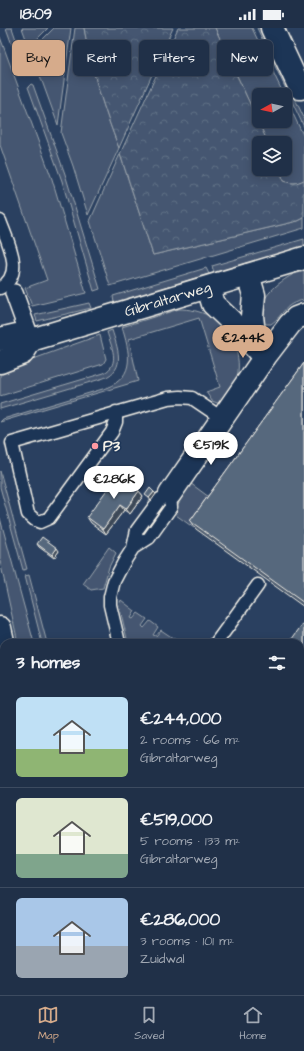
<!DOCTYPE html>
<html lang="en">
<head>
<meta charset="utf-8">
<style>
	body { margin:0; font-family:"Architects Daughter",sans-serif; background:#2d3c52; color:#f1f3f6; height:100vh; display:flex; flex-direction:column; font-size:15px; white-space:nowrap }
	* { box-sizing:border-box; margin:0 }
	p { font-size:13px; color:#a2a9b4 }
	.icon { flex:none; width:22px; height:22px; fill:none; stroke:currentColor; stroke-width:2; stroke-linecap:round; stroke-linejoin:round }
	.map { position:relative; flex:1; overflow:hidden }
	.drawer { position:absolute; left:0px; top:611px; width:304px; height:356px; display:flex; flex-direction:column; background:#203048; border-radius:12px 12px 0 0; box-shadow:0 2px 10px #0003,0 0 0 1px #3d4b60 }
	.drawer>* { flex:none }
	.top-card { position:absolute; left:12px; top:12px; width:280px; height:36px; display:flex; gap:8px }
	.needle { width:26px; rotate:262deg }
	.buttons { position:absolute; left:252px; top:60px; display:grid; gap:8px }
	.buttons a { display:grid; place-items:center; width:40px; height:40px; border-radius:6px; background:#203048; box-shadow:0 2px 10px #0003,0 0 0 1px #3d4b60; font-size:20px }
	.price { position:absolute; translate:-50% -34px; padding:0 9px; border-radius:14px; background:#fff; color:#222; font-size:13px; line-height:26px; filter:drop-shadow(0 1px 2px #0008) }
	.price::after { content:''; position:absolute; left:50%; top:24px; width:12px; height:9px; margin-left:-6px; background:inherit; clip-path:polygon(0 0,100% 0,50% 100%) }
	.price.selected { background:#d6ab8b; color:#111 }
	ul { padding:0; list-style:none }
	li { display:flex; align-items:center; gap:12px; height:100px; padding:0 16px }
	li+li { border-top:1px solid #3d4b60 }
	li span { display:grid; place-items:center; flex:none; width:112px; height:80px; border-radius:6px; color:#555 }
	li>.icon { margin-inline-start:auto }
	span .icon { width:48px; height:48px; fill:#fffc; stroke-width:1 }
	li b { font-size:17px }
	h2 { display:flex; justify-content:space-between; align-items:center; height:48px; padding:0 16px; font-size:17px }
	.chip { padding:0 14px; border-radius:6px; background:#203048; box-shadow:0 2px 10px #0003,0 0 0 1px #3d4b60; font-size:14px; line-height:36px }
	.chip.selected { background:#d6ab8b; color:#111 }
	.status { display:flex; justify-content:space-between; align-items:center; height:28px; padding:0 20px; background:#203048; direction:ltr }
	.status svg { height:11px; fill:currentColor }
	.menu { display:flex; justify-content:space-around; align-items:center; height:56px; border-top:1px solid #3d4b60; background:#203048; font-size:11px; color:#a2a9b4 }
	.menu a { display:grid; justify-items:center; gap:2px }
	.menu .selected { color:#d6ab8b }
	.map>svg:first-child { display:block }
</style>
</head>
<body>
<div class="status"><b>18:09</b><svg viewBox="0 0 49 12"><path d="M0 12V9h3v3zM5 12V6h3v6zM10 12V3h3v9zM15 12V0h3v12zM26 1h20v11H26zM47 4h2v5h-2z"/></svg></div>
<div class="map">
<svg width="304" height="967" viewBox="0 0 304 967">
	<defs>
		<pattern id="forest-crowns" width="20" height="18" patternUnits="userSpaceOnUse"><rect width="20" height="18" fill="#445771"/><path d="M2 6a3 3 0 1 1 6 0M12 15a3 3 0 1 1 6 0" fill="none" stroke="#607085"/></pattern>
	</defs>
	<rect width="100%" height="100%" fill="#2a4060"/>
	<filter id="ink" filterUnits="userSpaceOnUse"><feTurbulence type="fractalNoise" baseFrequency=".025" numOctaves="2"/><feDisplacementMap in="SourceGraphic" scale="8" xChannelSelector="R" yChannelSelector="G"/><feConvolveMatrix kernelMatrix="1 2 1 2 8 2 1 2 1" color-interpolation-filters="sRGB"/></filter>
	<g filter="url(#ink)">
		<g fill="#445771" stroke="#9ca4ac">
			<path d="M6,0H12L28,46L24,48L23,47Z"/>
			<path d="M22,0H48L29,19Z"/>
			<path d="M54,0H71L58,97L31,23Z"/>
			<path d="M75,0H84C91,41 104,82 119,120L88,187L73,138L61,105Z"/>
			<path d="M215,0H252L284,67H259V93H285V69L304,109V152C296,156 292,156 284,153L279,141H285V115H268Z"/>
			<path d="M257,0H262L304,90V99Z"/>
			<path d="M0,9L52,151L86,265L32,278L25,260L47,252L0,117Z"/>
			<path d="M31,56L33,57L65,146L100,261L94,263L62,153L28,59Z"/>
			<path d="M120,126L153,227L298,193L304,190V200L110,258L90,193Z"/>
			<path d="M304,211V218L214,245L212,238Z"/>
			<path d="M206,240L209,246L114,275L113,268Z"/>
			<path d="M304,243V272C283,276 285,286 271,296H266L263,295C263,292 261,288 261,285C260,269 279,254 292,247C295,245 300,245 304,243Z"/>
			<path d="M89,275L91,280L37,293L35,287Z"/>
			<path d="M179,281C189,281 200,283 209,288C231,299 244,329 236,353C233,361 225,369 220,376L212,373L206,364L220,359L199,290L129,311L138,353L0,394L3,391L106,360C137,348 129,323 122,299Z"/>
			<path d="M112,302C117,319 127,341 104,350L0,381V376L104,345C121,336 111,318 107,304Z"/>
			<path d="M100,307L106,331L103,336L0,368V343Z"/>
			<path d="M0,443L27,541L23,542L0,459Z"/>
			<path d="M190,455L213,472L194,500L176,487L177,485L174,483Z"/>
			<path d="M0,490L34,615H18L0,533Z"/>
			<path d="M109,519L116,525L109,539L103,560L91,562L83,556Z"/>
			<path d="M29,547L47,615H42L25,548Z"/>
			<path d="M121,572L135,583L131,590L133,591L138,585L147,591L142,598L144,600L150,593L158,599L153,607L156,608L161,602L176,612L174,615H128L119,577Z"/>
		</g>
		<g fill="url(#forest-crowns)" stroke="#9ca4ac">
			<path d="M84,0H173L119,120C104,82 91,41 84,0Z"/>
			<path d="M178,0H215L268,115H259V141H279L284,153C292,156 296,156 304,152V190L298,193L153,227L120,126Z"/>
		</g>
		<g fill="none" stroke-linecap="round" stroke-linejoin="round">
			<defs>
				<g id="service">
					<path d="M0,193C7,213 26,246 0,260"/>
					<path d="M116,384V394L112,404L49,490L40,494L35,492L28,486L12,415L168,370L180,369L192,370L223,391"/>
					<path d="M119,615L110,577V569L114,553L124,534L133,520L149,510L171,479L170,466L160,471L137,502L133,520"/>
					<path d="M216,615L258,557"/>
				</g>
				<path id="pedestrian" d="M14,265L31,312"/>
				<g id="minor">
					<path d="M272,0L300,60L304,59"/>
					<path d="M248,247L254,267L252,288L253,297L248,311"/>
					<path d="M208,260L213,276L231,293L237,302L248,311L264,330"/>
					<path id="s1" d="M0,311L17,307L31,312L304,230"/>
					<path d="M0,334L23,325L31,312"/>
					<path d="M170,466L264,330L290,296L296,290L304,287"/>
					<path d="M0,600L4,618"/>
					<path d="M3,967L5,963"/>
				</g>
			</defs>
			<use href="#service" stroke="#f4f1e8" stroke-width="15"/>
			<use href="#pedestrian" stroke="#f4f1e8" stroke-width="20"/>
			<use href="#minor" stroke="#f4f1e8" stroke-width="25"/>
			<use href="#service" stroke="#1d3557" stroke-width="12"/>
			<use href="#pedestrian" stroke="#1d3557" stroke-width="17"/>
			<use href="#minor" stroke="#1d3557" stroke-width="22"/>
		</g>
		<g fill="#4a596c" stroke="#f4f1e8">
			<path d="M304,335V579L196,501L190,493Z"/>
			<path d="M139,460L138,462L143,468L130,486L124,482L106,506L91,495L87,489Z"/>
			<path d="M37,516L59,523L54,530L39,519Z"/>
			<path d="M304,594V967H202L197,963H300L302,637L300,636V615Z"/>
		</g>
		<g fill="#3c4858" stroke="#f4f1e8">
			<path d="M136,455L139,460L137,463L134,458Z"/>
			<path d="M139,463L143,468L130,486L126,481Z"/>
			<path d="M154,464L156,466L151,473L149,470Z"/>
			<path d="M120,477L124,482L106,506L103,501Z"/>
			<path d="M57,520L59,523L54,530L52,527Z"/>
		</g>
		<g fill="#56677d" stroke="#f4f1e8">
			<path d="M304,335V575L190,493Z"/>
			<path d="M120,444L136,455L134,458L139,463L126,481L120,477L103,501L87,489Z"/>
			<path d="M150,460L154,464L149,470L145,467Z"/>
			<path d="M42,509L57,520L52,527L37,516Z"/>
			<path d="M304,594V635L300,632V615H289Z"/>
			<path d="M303,636L304,637V664L300,669V640Z"/>
			<path d="M304,664V967H208L202,963H300V669Z"/>
			<path d="M61,963H159L164,967H58Z"/>
		</g>
	</g>
	<circle fill="#ff9aa2" stroke="#1d3557" stroke-width="1.5" cx="95" cy="418" r="4"/>
	<g text-anchor="middle" dominant-baseline="central" stroke-width="3" stroke-linejoin="round" paint-order="stroke">
		<g font-size="15" fill="#f4f1e8" stroke="#1d3557">
			<text stroke="none"><textPath href="#s1" startOffset="175">Gibraltarweg</textPath></text>
		</g>
		<g font-size="15" font-weight="bold" fill="#f4f1e8" stroke="#1d3557" text-anchor="start">
			<text x="103" y="418">P3</text>
		</g>
	</g>
</svg>
<div class="buttons">
<a><svg class="needle" viewBox="-14 -14 28 28"><path d="M0-13l5 13h-10z" fill="#e53935"/><path d="M0 13l5-13h-10z" fill="#a2a9b4"/></svg></a>
<a><svg class="icon" aria-label="layers" viewBox="0 0 24 24"><path d="M12 4l9 5-9 5-9-5zM3 14l9 5 9-5"/></svg></a>
</div>
<b class="price selected" style="left:243px;top:331px">€244K</b>
<b class="price" style="left:211px;top:438px">€519K</b>
<b class="price" style="left:114px;top:472px">€286K</b>
<div class="top-card">
<a class="chip selected">Buy</a>
<a class="chip">Rent</a>
<a class="chip">Filters</a>
<a class="chip">New</a>
</div>
<section class="drawer">
<h2>3 homes<svg class="icon" aria-label="filters" viewBox="0 0 24 24"><path d="M4 7h16M4 17h16"/><circle cx="9" cy="7" r="2"/><circle cx="15" cy="17" r="2"/></svg></h2>
<ul>
<li><span style="background:linear-gradient(#bfe0f5 65%,#8fb573 0)"><svg class="icon" aria-label="home" viewBox="0 0 24 24"><path d="M3 11l9-7 9 7M6 9v11h12V9"/></svg></span><div><b>€244,000</b><p>2 rooms · 66 m²</p><p>Gibraltarweg</p></div></li>
<li><span style="background:linear-gradient(#dfe7d0 70%,#7fa58c 0)"><svg class="icon" aria-label="home" viewBox="0 0 24 24"><path d="M3 11l9-7 9 7M6 9v11h12V9"/></svg></span><div><b>€519,000</b><p>5 rooms · 133 m²</p><p>Gibraltarweg</p></div></li>
<li><span style="background:linear-gradient(#a9c7e8 60%,#9aa5b1 0)"><svg class="icon" aria-label="home" viewBox="0 0 24 24"><path d="M3 11l9-7 9 7M6 9v11h12V9"/></svg></span><div><b>€286,000</b><p>3 rooms · 101 m²</p><p>Zuidwal</p></div></li>
</ul>
</section>
</div>
<nav class="menu">
<a class="selected"><svg class="icon" aria-label="map" viewBox="0 0 24 24"><path d="M3 6l6-2 6 2 6-2v14l-6 2-6-2-6 2zM9 4v14M15 6v14"/></svg>Map</a>
<a><svg class="icon" aria-label="saved" viewBox="0 0 24 24"><path d="M7 4h10v16l-5-4-5 4z"/></svg>Saved</a>
<a><svg class="icon" aria-label="home" viewBox="0 0 24 24"><path d="M3 11l9-7 9 7M6 9v11h12V9"/></svg>Home</a>
</nav>
</body>
</html>
